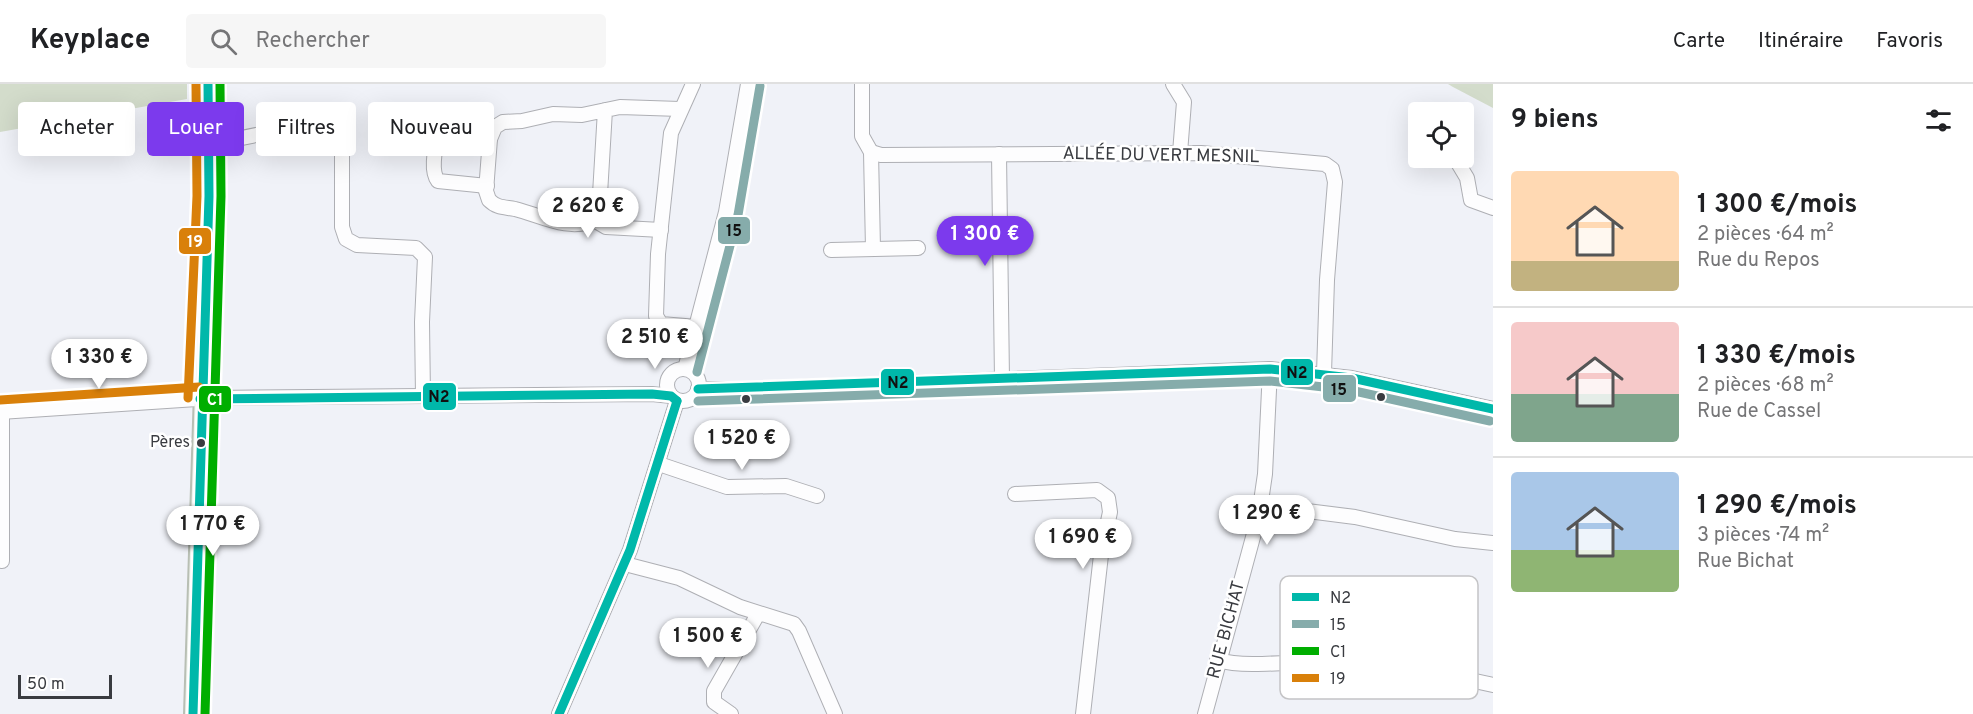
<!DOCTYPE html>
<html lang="fr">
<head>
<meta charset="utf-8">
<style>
	body { margin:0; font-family:Overpass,sans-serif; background:#f6f6f6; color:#202124; height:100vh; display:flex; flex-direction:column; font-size:22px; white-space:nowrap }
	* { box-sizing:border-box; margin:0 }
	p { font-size:20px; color:#757577 }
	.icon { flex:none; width:33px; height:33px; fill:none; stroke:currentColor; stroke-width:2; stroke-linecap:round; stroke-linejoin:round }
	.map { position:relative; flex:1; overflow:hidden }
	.drawer { display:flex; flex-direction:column; background:#fff; width:480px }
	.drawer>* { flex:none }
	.top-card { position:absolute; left:18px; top:18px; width:570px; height:54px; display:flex; gap:12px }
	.buttons { position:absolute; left:1408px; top:18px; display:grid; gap:12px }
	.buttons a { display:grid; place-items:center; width:66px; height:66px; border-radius:6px; background:#fff; box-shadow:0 6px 24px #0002; font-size:30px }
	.scale { position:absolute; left:18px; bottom:15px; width:94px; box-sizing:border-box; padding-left:6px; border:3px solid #393b40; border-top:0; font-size:16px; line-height:21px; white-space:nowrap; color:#393b40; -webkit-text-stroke:4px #fff; paint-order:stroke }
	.price { position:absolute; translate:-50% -51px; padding:0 14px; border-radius:21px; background:#fff; color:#222; font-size:20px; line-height:39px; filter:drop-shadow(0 2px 3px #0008) }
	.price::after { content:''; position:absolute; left:50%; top:36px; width:18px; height:14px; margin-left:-9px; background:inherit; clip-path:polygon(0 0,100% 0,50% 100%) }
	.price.on { background:#7c3aed; color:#fff }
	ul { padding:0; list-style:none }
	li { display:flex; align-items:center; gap:18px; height:150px; padding:0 18px }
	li+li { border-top:2px solid #e0e0e0 }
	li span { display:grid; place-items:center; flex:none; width:168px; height:120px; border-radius:6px; color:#555 }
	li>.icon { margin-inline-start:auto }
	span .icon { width:72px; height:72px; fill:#fffc; stroke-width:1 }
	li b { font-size:26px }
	h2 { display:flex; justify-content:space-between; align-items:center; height:72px; padding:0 18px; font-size:26px }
	.pill { padding:0 21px; border-radius:6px; background:#fff; box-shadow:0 6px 24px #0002; font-size:21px; line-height:54px }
	.pill.on { background:#7c3aed; color:#fff }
	header { display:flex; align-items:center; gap:36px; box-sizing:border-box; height:84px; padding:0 30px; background:#fff; border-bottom:2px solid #e0e0e0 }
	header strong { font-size:28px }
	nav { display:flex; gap:33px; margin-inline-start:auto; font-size:21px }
	.search { width:420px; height:54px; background:#f6f6f6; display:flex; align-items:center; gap:15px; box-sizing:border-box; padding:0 21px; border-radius:6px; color:#757577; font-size:22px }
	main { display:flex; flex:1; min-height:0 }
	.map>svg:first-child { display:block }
</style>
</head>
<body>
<header>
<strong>Keyplace</strong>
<div class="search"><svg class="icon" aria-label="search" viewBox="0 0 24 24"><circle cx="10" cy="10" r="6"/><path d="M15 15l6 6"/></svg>Rechercher</div>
<nav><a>Carte</a><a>Itinéraire</a><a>Favoris</a></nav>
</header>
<main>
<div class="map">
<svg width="1493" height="630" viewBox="0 0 1493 630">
	<rect width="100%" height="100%" fill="#f0f2f8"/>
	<g fill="#d3dccb">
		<path d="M0,0H187V15L0,48Z"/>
		<path d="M1448,0H1493V24L1453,3Z"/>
	</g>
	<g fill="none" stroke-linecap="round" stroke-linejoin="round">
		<defs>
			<g id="minor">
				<path d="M693,0L671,49L658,170L656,232L661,240L697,243"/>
				<path d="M862,0V52L871,68L873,165"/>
				<path d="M1173,0L1184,18L1180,69"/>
				<path d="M605,26L599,127L594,136C569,148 540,131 515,125C504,123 497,124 489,116L486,107L490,55L495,43L503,38L522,37L553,30L582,31L620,23L680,25"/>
				<path d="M207,61L325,37L336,39L342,44V143L346,155L357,161L416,164L425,173L422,238L423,312"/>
				<path d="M871,68L881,71L1201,69L1325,80L1332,85L1335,98L1327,196L1324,289"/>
				<path d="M999,70L1002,295"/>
				<path d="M1455,74L1467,94L1471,116L1493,124"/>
				<path d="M487,102L438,97C431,88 434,67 438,57L444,53L490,55"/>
				<path d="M594,136L606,143L661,146"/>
				<path d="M831,166L918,164"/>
				<circle cx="683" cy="301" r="16"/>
				<path d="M685,285L726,128L748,0"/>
				<path d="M698,305H749L1270,285L1352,294L1493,325"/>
				<path d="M0,328L212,314L652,310L671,312"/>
				<path d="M659,380L727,403L786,402L817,412"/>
				<path d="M1015,410L1097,406L1108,414L1110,428L1101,471L1083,630"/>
				<path d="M1260,421L1355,433L1455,455L1493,459"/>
				<path d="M2,477V328"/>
				<path d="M625,480L679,494L740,523L794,540L799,547L835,630"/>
				<path d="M1217,576C1250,585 1297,576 1333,577C1387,579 1440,589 1493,601"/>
				<path d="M559,630L630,466L677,317"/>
				<path d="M731,630L714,618V607L758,530"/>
				<path d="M1205,630L1259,431L1265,390L1270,285"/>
			</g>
			<path id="major" d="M193,630L209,112L208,0"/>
		</defs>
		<use href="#minor" stroke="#aeafb4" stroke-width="16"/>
		<use href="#major" stroke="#b8bfb4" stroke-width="20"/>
		<use href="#minor" stroke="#fdfdfe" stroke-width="14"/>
		<use href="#major" stroke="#edf1ea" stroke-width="16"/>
		<defs>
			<g id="bus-1">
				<path d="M698,305L1270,285L1352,294L1493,325"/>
				<path d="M200,315L652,310L671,312L677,317"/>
				<path d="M193,630L209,112L208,0"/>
				<path d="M559,630L630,466L677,317"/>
			</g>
			<g id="bus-2">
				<path d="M697,288L738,131L760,2"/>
				<path d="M698,317L1270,297L1350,306L1490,337"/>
			</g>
			<path id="bus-3" d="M205,630L221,112L220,0"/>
			<g id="bus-4">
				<path d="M188,314L197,112L196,0"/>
				<path d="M0,316L199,303"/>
			</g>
		</defs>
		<use href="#bus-1" stroke="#fff" stroke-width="14"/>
		<use href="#bus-2" stroke="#fff" stroke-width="14"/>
		<use href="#bus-3" stroke="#fff" stroke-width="14"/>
		<use href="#bus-4" stroke="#fff" stroke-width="14"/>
		<use href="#bus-1" stroke="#00b8aa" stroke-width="9"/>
		<use href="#bus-2" stroke="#86acab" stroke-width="9"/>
		<use href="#bus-3" stroke="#00ae00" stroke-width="9"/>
		<use href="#bus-4" stroke="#d9800a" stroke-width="9"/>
	</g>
	<g fill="#393b40" stroke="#fff" stroke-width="2">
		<circle cx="1381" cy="313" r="5"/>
		<circle cx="746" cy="315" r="5"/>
		<circle cx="201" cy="359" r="5"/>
	</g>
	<g text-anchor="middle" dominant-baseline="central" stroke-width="5" stroke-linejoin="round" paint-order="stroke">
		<g font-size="16" fill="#393b40" stroke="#fff" text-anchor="end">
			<text x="190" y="359">Pères</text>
		</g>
		<g font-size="18" fill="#393b40" stroke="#fff">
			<text transform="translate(1161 72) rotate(1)">ALLÉE DU VERT MESNIL</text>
			<text transform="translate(1227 546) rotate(-75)">RUE BICHAT</text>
		</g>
	</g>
	<rect x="1280" y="492" width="198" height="123" rx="9" fill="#fff" stroke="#c4c4c6" stroke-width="1.5"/>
	<rect x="1292" y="509" width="27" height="8" fill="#00b8aa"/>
	<rect x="1292" y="536" width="27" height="8" fill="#86acab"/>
	<rect x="1292" y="563" width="27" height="8" fill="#00ae00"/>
	<rect x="1292" y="590" width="27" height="8" fill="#d9800a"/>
	<g font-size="16" fill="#393b40">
		<text x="1330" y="519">N2</text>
		<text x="1330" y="546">15</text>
		<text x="1330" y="573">C1</text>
		<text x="1330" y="600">19</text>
	</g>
	<g stroke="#fff" stroke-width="2">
		<rect x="717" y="132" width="34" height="29" rx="6" fill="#86acab"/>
		<rect x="178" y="143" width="34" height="28" rx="6" fill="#d9800a"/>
		<rect x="1280" y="274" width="34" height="28" rx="6" fill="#00b8aa"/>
		<rect x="880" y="284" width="35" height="28" rx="6" fill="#00b8aa"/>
		<rect x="1322" y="290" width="35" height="29" rx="6" fill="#86acab"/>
		<rect x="422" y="298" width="35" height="29" rx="6" fill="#00b8aa"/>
		<rect x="198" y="301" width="34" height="28" rx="6" fill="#00ae00"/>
	</g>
	<g font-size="16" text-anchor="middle" font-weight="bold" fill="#fff">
		<text x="195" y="163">19</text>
		<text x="215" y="321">C1</text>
	</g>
	<g font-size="16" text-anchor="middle" font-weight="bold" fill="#111">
		<text x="734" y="152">15</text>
		<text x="1297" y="294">N2</text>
		<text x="898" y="304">N2</text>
		<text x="1339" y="311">15</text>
		<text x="439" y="318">N2</text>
	</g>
</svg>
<div class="buttons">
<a><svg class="icon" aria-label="locate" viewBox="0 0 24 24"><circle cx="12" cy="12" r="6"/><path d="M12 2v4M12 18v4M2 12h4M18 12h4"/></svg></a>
</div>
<div class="scale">50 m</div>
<b class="price" style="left:588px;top:155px">2 620 €</b>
<b class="price on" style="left:985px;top:183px">1 300 €</b>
<b class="price" style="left:655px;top:286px">2 510 €</b>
<b class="price" style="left:99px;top:306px">1 330 €</b>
<b class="price" style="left:742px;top:387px">1 520 €</b>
<b class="price" style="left:1267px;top:462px">1 290 €</b>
<b class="price" style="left:213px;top:473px">1 770 €</b>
<b class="price" style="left:1083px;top:486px">1 690 €</b>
<b class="price" style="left:708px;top:585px">1 500 €</b>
<div class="top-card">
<a class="pill">Acheter</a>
<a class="pill on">Louer</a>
<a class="pill">Filtres</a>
<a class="pill">Nouveau</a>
</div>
</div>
<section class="drawer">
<h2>9 biens<svg class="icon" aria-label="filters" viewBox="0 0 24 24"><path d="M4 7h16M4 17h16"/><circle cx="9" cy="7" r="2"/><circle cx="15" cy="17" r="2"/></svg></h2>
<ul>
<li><span style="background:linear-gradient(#ffd9b3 75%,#c2b280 0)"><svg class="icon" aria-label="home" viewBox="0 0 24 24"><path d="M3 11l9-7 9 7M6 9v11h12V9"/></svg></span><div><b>1 300 €/mois</b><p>2 pièces · 64 m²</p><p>Rue du Repos</p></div></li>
<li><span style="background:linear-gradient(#f6c9c9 60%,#7fa58c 0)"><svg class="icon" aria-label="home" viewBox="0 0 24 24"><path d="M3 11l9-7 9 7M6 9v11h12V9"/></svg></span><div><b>1 330 €/mois</b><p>2 pièces · 68 m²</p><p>Rue de Cassel</p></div></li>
<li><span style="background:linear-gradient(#a9c7e8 65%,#8fb573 0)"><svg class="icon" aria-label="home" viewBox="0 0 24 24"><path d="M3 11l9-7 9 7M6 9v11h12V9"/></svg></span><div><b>1 290 €/mois</b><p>3 pièces · 74 m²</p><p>Rue Bichat</p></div></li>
</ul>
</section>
</main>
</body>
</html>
